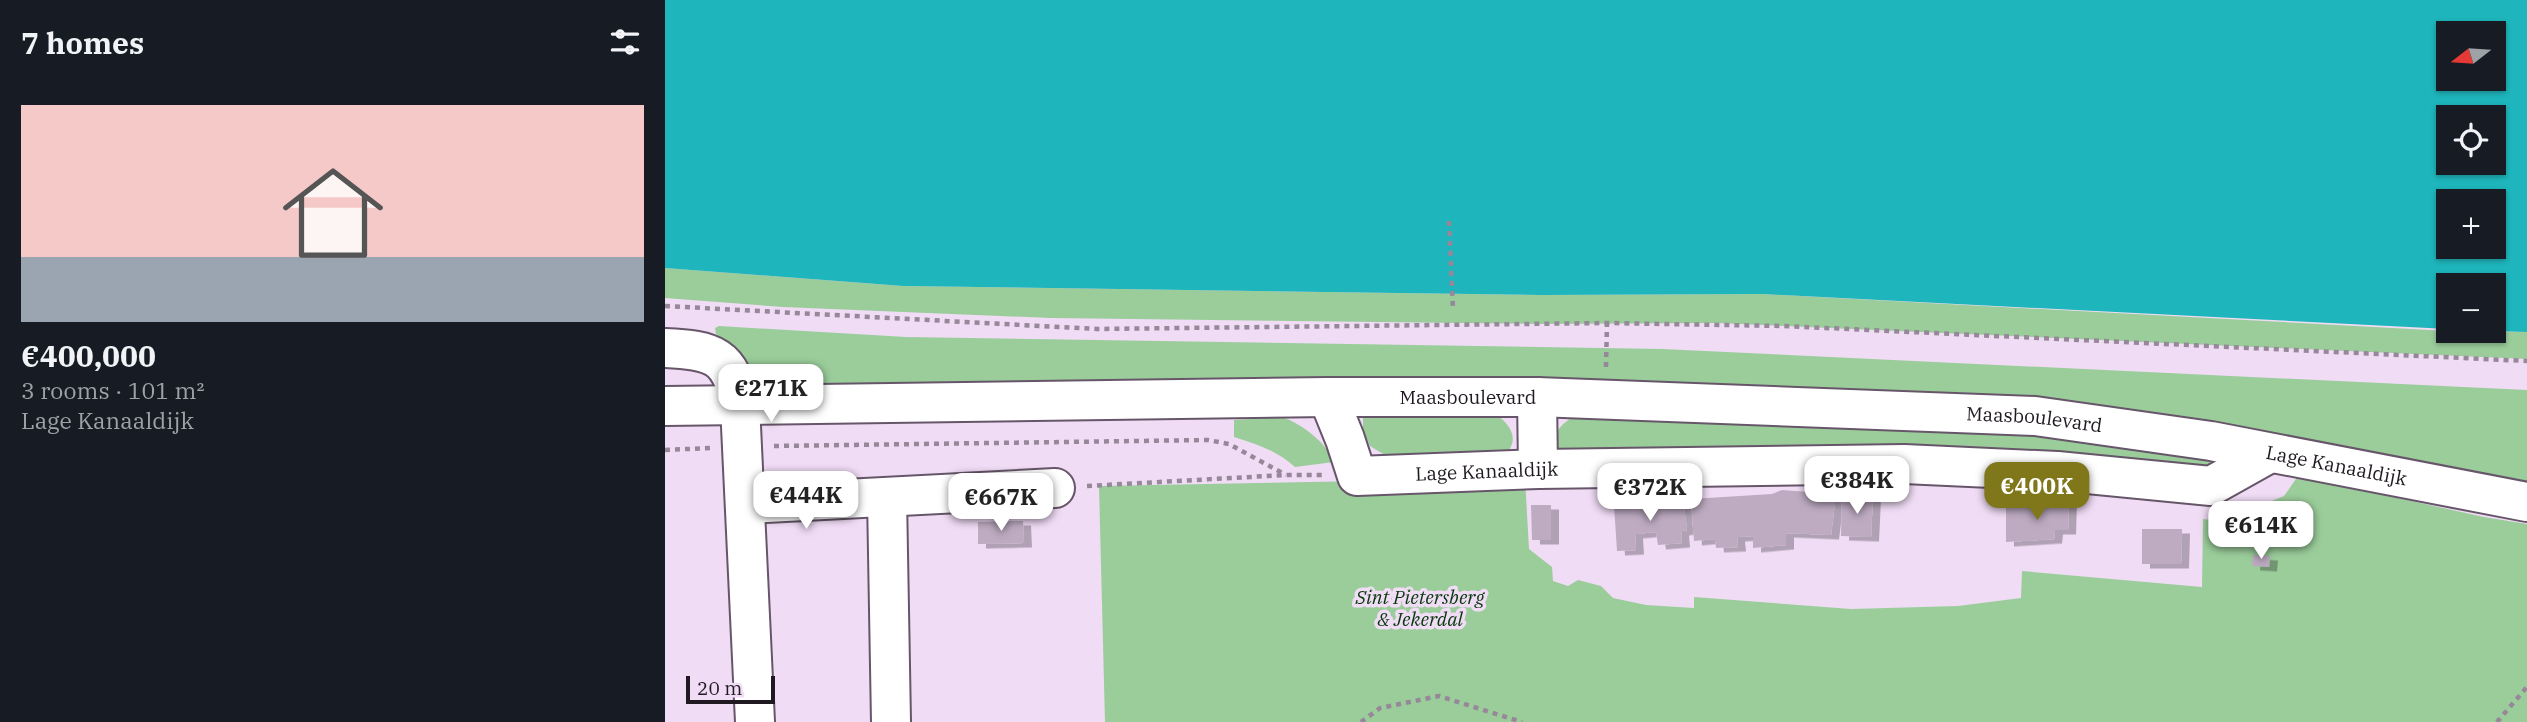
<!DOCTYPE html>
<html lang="en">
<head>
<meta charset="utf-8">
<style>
	body { margin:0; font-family:"IBM Plex Serif",serif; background:#242831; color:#f1f3f6; height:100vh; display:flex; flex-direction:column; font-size:26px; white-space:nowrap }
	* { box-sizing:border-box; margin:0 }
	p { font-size:23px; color:#9ea1a6 }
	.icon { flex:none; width:38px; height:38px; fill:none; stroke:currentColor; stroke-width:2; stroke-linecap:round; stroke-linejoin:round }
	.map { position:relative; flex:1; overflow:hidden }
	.drawer { display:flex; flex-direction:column; background:#171b24; width:665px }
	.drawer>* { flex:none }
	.needle { width:46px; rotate:253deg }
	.fabs { position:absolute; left:1771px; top:21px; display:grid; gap:14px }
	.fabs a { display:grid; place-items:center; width:70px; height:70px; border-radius:0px; background:#171b24; box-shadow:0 2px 5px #0004; font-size:35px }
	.scale { position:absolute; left:21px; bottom:18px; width:89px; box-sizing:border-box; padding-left:7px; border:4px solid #201921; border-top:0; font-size:19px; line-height:24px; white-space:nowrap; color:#201921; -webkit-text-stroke:5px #f0dcf5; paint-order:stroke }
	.price { position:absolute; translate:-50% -60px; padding:0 16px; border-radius:14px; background:#fff; color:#222; font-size:23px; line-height:46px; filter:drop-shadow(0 2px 4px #0008) }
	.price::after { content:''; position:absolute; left:50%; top:42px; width:21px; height:16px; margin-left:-10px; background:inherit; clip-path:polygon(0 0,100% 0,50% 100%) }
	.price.active { background:#80771b; color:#fff }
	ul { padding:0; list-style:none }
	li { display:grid; align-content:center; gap:14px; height:371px; padding:0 21px }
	li span { display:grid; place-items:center; height:217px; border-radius:0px; color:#555 }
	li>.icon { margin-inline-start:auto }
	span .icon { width:126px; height:126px; fill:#fffc; stroke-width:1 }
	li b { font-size:30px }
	h2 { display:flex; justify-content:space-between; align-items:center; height:84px; padding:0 21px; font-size:30px }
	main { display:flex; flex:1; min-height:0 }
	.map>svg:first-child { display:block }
</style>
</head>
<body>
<main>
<section class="drawer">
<h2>7 homes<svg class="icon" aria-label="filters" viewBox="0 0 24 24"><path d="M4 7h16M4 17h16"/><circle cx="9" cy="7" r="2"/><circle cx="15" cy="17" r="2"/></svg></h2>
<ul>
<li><span style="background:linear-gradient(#f6c9c9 70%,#9aa5b1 0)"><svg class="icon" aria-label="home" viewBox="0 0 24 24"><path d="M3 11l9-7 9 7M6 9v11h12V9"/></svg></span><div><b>€400,000</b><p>3 rooms · 101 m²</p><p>Lage Kanaaldijk</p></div></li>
</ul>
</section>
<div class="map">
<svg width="1862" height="722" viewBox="0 0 1862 722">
	<defs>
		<filter id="shadow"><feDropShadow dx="8" dy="4.5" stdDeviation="0" flood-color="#0004"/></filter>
	</defs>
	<rect width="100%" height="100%" fill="#f0dcf5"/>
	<g fill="#9bcd9b">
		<path d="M0,268L238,286L877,295L1097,294L1783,331L1862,332V359L1051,323L874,324L386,318L118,307L0,298Z"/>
		<path d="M54,326L241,337L997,349L1862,390V486L1578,433L98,389C86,361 74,351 51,334L50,328Z"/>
		<path d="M828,412C842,422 855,435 843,452L725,458L705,446L698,431V413Z"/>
		<path d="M918,413L1307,427L1542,456L1547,467L884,456C888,433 895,421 918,413Z"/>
		<path d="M617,417C637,424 661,442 669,462L630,467C612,451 592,444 569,437V420Z"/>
		<path d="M1633,476L1819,517L1862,524V722H440L434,486L860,478L864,549L887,567L888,581L903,586L913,580L936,586L948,598L981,605L1029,608V597L1186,609L1293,606L1356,598L1357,571L1537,587L1538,519L1581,524L1582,511L1619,496Z"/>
	</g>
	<path fill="#1eb5bc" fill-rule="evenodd" d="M0,0H1862V332L1825,331H1829V285H1783V329L1097,294L877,295L238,286L0,268ZM1783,33H1829V79H1783ZM1783,117H1829V163H1783ZM1783,201H1829V247H1783Z"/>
	<g fill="#beabc2" filter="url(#shadow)">
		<path d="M1117,490L1171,494L1166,535L1121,533V545L1088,548V536L1072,537L1073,547L1051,548L1050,539L1029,541L1026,499L1107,494Z"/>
		<path d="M1177,495H1208L1206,537L1176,536Z"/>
		<path d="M1388,499H1404L1403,530H1390L1389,539L1341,542V508H1389Z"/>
		<path d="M1018,500L1022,530L1016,531L1017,543L993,545L991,532L970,534L971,550L952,551L949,505Z"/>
		<path d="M866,505H886V540H867Z"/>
		<path d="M358,521L359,543L313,544V522Z"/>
		<path d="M1477,529H1517L1516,564H1477Z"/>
		<path d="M1588,555L1605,556L1604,567L1587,566Z"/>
	</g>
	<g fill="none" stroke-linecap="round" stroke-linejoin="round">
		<defs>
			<g id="minor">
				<path d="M0,348C48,350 66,355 75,405L90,722"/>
				<path id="s1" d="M663,397L680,439L692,476L873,469L1239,464L1392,471L1546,486L1605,453"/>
				<path d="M872,397L873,469"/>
				<path id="s2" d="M0,406L663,397H872L1370,416L1546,441L1862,502"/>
				<path d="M222,497L226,722"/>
				<path d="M81,504L390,488"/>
			</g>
		</defs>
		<use href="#minor" stroke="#67566a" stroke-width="42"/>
		<g stroke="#968799" stroke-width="4.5" stroke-dasharray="5 5" stroke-linecap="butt">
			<path d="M784,221L788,309"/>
			<path d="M0,306L432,329L942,323L1119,326L1862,361"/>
			<path d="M941,367L942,323"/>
			<path d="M109,446L543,440L564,444L621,475"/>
			<path d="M0,450L45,448"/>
			<path d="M422,486L621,475H658"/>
			<path d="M696,722L715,708L774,696L857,722"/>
			<path d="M1832,722L1862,687"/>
		</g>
		<use href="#minor" stroke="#fff" stroke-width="38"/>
	</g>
	<g text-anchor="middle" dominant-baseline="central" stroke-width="7" stroke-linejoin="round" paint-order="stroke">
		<g font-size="19" fill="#201921" stroke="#f0dcf5">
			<text stroke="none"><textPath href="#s2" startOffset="803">Maasboulevard</textPath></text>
			<text stroke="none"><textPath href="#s2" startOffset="1370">Maasboulevard</textPath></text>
			<text stroke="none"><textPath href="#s2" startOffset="1676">Lage Kanaaldijk</textPath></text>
			<text stroke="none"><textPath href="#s1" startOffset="214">Lage Kanaaldijk</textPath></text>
		</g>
		<g font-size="19" font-style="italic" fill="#07380c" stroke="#f0dcf5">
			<text x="755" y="597">Sint Pietersberg<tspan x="755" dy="22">&amp; Jekerdal</tspan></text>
		</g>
	</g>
</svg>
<div class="fabs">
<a><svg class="needle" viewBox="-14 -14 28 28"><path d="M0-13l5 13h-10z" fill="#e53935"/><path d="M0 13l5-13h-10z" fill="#9ea1a6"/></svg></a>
<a><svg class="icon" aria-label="locate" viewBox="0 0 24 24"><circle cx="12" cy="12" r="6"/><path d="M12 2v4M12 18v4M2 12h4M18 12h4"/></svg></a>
<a>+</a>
<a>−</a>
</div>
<div class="scale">20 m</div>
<b class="price" style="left:106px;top:424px">€271K</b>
<b class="price" style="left:1192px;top:516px">€384K</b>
<b class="price active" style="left:1372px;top:522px">€400K</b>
<b class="price" style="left:985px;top:523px">€372K</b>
<b class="price" style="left:141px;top:531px">€444K</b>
<b class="price" style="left:336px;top:533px">€667K</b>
<b class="price" style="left:1596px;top:561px">€614K</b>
</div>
</main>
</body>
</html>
